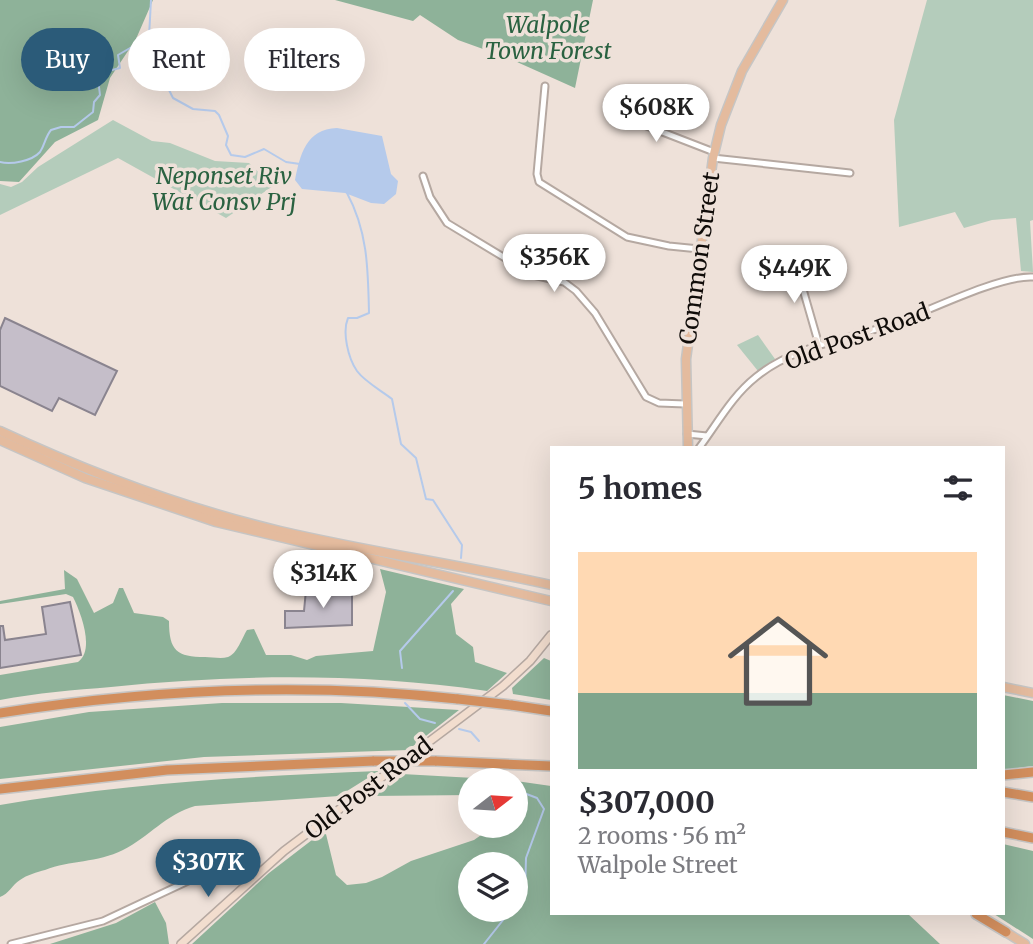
<!DOCTYPE html>
<html lang="en">
<head>
<meta charset="utf-8">
<style>
	body { margin:0; font-family:Merriweather,serif; background:#f7f7f7; color:#2b2b33; height:100vh; display:flex; flex-direction:column; font-size:26px; white-space:nowrap }
	* { box-sizing:border-box; margin:0 }
	p { font-size:23px; color:#7c7c81 }
	.icon { flex:none; width:38px; height:38px; fill:none; stroke:currentColor; stroke-width:2; stroke-linecap:round; stroke-linejoin:round }
	.map { position:relative; flex:1; overflow:hidden }
	.details { position:absolute; left:550px; top:446px; width:455px; height:469px; display:flex; flex-direction:column; background:#fff; border-radius:0px; box-shadow:0 7px 28px #0002 }
	.details>* { flex:none }
	.top-card { position:absolute; left:21px; top:28px; width:424px; height:63px; display:flex; gap:14px }
	.needle { width:46px; rotate:73deg }
	.buttons { position:absolute; left:458px; top:768px; display:grid; gap:14px }
	.buttons a { display:grid; place-items:center; width:70px; height:70px; border-radius:50%; background:#fff; box-shadow:0 7px 28px #0002; font-size:35px }
	.price { position:absolute; translate:-50% -60px; padding:0 16px; border-radius:24px; background:#fff; color:#222; font-size:23px; line-height:46px; filter:drop-shadow(0 2px 4px #0008) }
	.price::after { content:''; position:absolute; left:50%; top:42px; width:21px; height:16px; margin-left:-10px; background:inherit; clip-path:polygon(0 0,100% 0,50% 100%) }
	.price.active { background:#2b5b79; color:#fff }
	ul { padding:0; list-style:none }
	li { display:grid; align-content:center; gap:14px; height:371px; padding:0 28px }
	li span { display:grid; place-items:center; height:217px; border-radius:0px; color:#555 }
	li>.icon { margin-inline-start:auto }
	span .icon { width:126px; height:126px; fill:#fffc; stroke-width:1 }
	li b { font-size:30px }
	h2 { display:flex; justify-content:space-between; align-items:center; height:84px; padding:0 28px; font-size:30px }
	.tag { padding:0 24px; border-radius:32px; background:#fff; box-shadow:0 7px 28px #0002; font-size:24px; line-height:63px }
	.tag.active { background:#2b5b79; color:#fff }
	.map>svg:first-child { display:block }
</style>
</head>
<body>
<div class="map">
<svg width="1033" height="944" viewBox="0 0 1033 944">
	<rect width="100%" height="100%" fill="#eee1d9"/>
	<g fill="#b4ccbb">
		<path d="M927,0H1033V220L1030,221L1033,272L1021,271L1016,218L992,220L964,228L955,212L899,227L894,120Z"/>
		<path d="M113,120L152,141L170,143L215,161L249,163L273,186L226,218L118,158L0,215V184L11,187L22,182L38,167Z"/>
		<path d="M758,335L775,359L758,371L737,345Z"/>
	</g>
	<g fill="#8eb299" fill-rule="evenodd">
		<path d="M0,0H153L136,39L110,78L98,120L55,142L19,182L0,181Z"/>
		<path d="M335,0H593L575,88L508,58L458,40L420,15L413,21Z"/>
		<path d="M380,569L464,589L451,604L456,634L473,647L475,662L507,673L487,691C362,673 236,674 111,687C74,690 37,693 0,700V675L78,662C95,650 81,613 73,597L66,594L0,604V601L65,589L64,570L77,579L94,613L113,603L119,588H123L134,613L163,617L169,621C169,651 177,657 205,657C212,657 221,659 228,657C237,654 242,638 247,630L254,629L266,655H291L307,660L316,656L373,651L386,592Z"/>
		<path d="M544,658L551,661V700L513,694L512,688Z"/>
		<path d="M1003,695L1033,701V766L1003,770Z"/>
		<path d="M222,703H341L459,710L408,750L204,757L0,779V727L89,712Z"/>
		<path d="M379,771L339,796L195,806C166,814 149,837 123,850C97,863 70,860 45,870C37,872 27,875 20,880C12,885 9,894 0,897V805C125,783 252,776 379,771Z"/>
		<path d="M402,774L510,780H471V795L370,796Z"/>
		<path d="M516,781L551,786V914H908L940,944H192L269,873L325,830L336,875L347,885L366,883L382,877L411,861L474,840L494,826H516ZM471,864H516V910H471Z"/>
		<path d="M1003,844L1033,851V939L994,914H1003Z"/>
		<path d="M155,902L166,923L169,944H50L116,923Z"/>
	</g>
	<path fill="#b5caeb" d="M337,128L382,136L391,174L398,181L396,194L384,204L371,203L345,193L302,189L295,180C300,155 306,129 337,128Z"/>
	<g fill="none" stroke-linecap="round" stroke-linejoin="round">
		<g stroke="#b5caeb" stroke-width="2">
			<path d="M143,43L150,62L164,72L165,82L173,98L193,109L215,111L219,115L228,136L226,145L231,155L245,157L264,149L286,162L300,164"/>
			<path d="M0,162C11,165 32,161 40,152C45,145 45,137 51,130L61,127H74L93,112L94,102L100,95L98,79L108,71L120,68L118,55L149,37L151,0"/>
			<path d="M347,193C368,232 368,270 369,313L357,318H348C342,332 348,358 357,371C365,382 382,391 392,399L401,444L416,458L426,499L433,500L462,545L461,558"/>
			<path d="M402,668L400,651L453,591"/>
			<path d="M405,703L420,719L435,723"/>
			<path d="M459,729L471,732L479,741"/>
			<path d="M516,790L537,798L544,809L526,858L525,894L516,904"/>
			<path d="M484,944L511,910"/>
		</g>
	</g>
	<g fill="#c5bec9" stroke="#8a848f" stroke-width="2">
		<path d="M5,318L117,371L95,415L59,398L52,411L0,386V330Z"/>
		<path d="M306,590L352,591V625L285,628V611H304Z"/>
		<path d="M70,602L81,655L0,668V626H3L5,640L46,634L42,607Z"/>
	</g>
	<g fill="none" stroke-linecap="round" stroke-linejoin="round">
		<defs>
			<g id="minor">
				<path d="M545,86L537,174L539,182L627,237L669,246L699,249"/>
				<path d="M608,111L714,152"/>
				<path d="M713,158L850,173"/>
				<path d="M423,176L430,197L447,223L533,275L564,282L576,291L595,313L646,397L659,403L685,404"/>
				<path d="M794,258L819,345"/>
				<path d="M687,434L707,436"/>
				<path d="M699,448C717,424 732,396 756,377C795,345 850,339 896,323C930,310 1001,275 1033,277"/>
				<path d="M11,944L103,921L233,860H244L257,874"/>
			</g>
			<path id="secondary" d="M181,944L284,851L503,686L530,661L551,635"/>
			<g id="primary">
				<path d="M0,431C90,473 183,508 280,531C370,552 461,565 551,585"/>
				<path d="M0,440L85,478L216,522L551,601"/>
				<path d="M688,448L686,359L713,158L721,125L742,71L783,0"/>
				<path d="M1003,687L1033,693"/>
				<path d="M1001,929L1025,944"/>
			</g>
			<g id="motorway">
				<path d="M511,705L551,711"/>
				<path d="M0,713C152,689 305,682 458,699"/>
				<path d="M435,761L551,766"/>
				<path d="M1003,775L1033,772"/>
				<path d="M0,789L167,770L374,761"/>
				<path d="M1003,792L1033,797"/>
				<path d="M1003,832L1033,838"/>
				<path d="M976,914L1006,932"/>
			</g>
		</defs>
		<use href="#minor" stroke="#b5a8a1" stroke-width="9"/>
		<use href="#secondary" stroke="#b5a8a1" stroke-width="10"/>
		<use href="#primary" stroke="#c6c5c4" stroke-width="11"/>
		<use href="#motorway" stroke="#c6c5c4" stroke-width="12"/>
		<use href="#minor" stroke="#fff" stroke-width="5"/>
		<use href="#secondary" stroke="#f2ddce" stroke-width="7"/>
		<use href="#primary" stroke="#e4bb9e" stroke-width="8"/>
		<use href="#motorway" stroke="#d28e5d" stroke-width="9"/>
		<defs>
			<g id="motorway-bridge">
				<path d="M458,699L511,705"/>
				<path d="M374,761H435"/>
			</g>
		</defs>
		<use href="#motorway-bridge" stroke="#c6c5c4" stroke-width="12" stroke-linecap="butt"/>
		<use href="#motorway-bridge" stroke="#d28e5d" stroke-width="9"/>
	</g>
	<g text-anchor="middle" dominant-baseline="central" stroke-width="7" stroke-linejoin="round" paint-order="stroke">
		<g font-size="23" font-style="italic" fill="#2a6241" stroke="#eee1d9">
			<text x="548" y="24">Walpole<tspan x="548" dy="26">Town Forest</tspan></text>
			<text x="224" y="175">Neponset Riv<tspan x="224" dy="26">Wat Consv Prj</tspan></text>
		</g>
		<g font-size="23" fill="#100c09" stroke="#eee1d9">
			<text transform="translate(699 258) rotate(-82)">Common Street</text>
			<text transform="translate(857 336) rotate(-20)">Old Post Road</text>
			<text transform="translate(368 788) rotate(-37)">Old Post Road</text>
		</g>
	</g>
</svg>
<div class="buttons">
<a><svg class="needle" viewBox="-14 -14 28 28"><path d="M0-13l5 13h-10z" fill="#e53935"/><path d="M0 13l5-13h-10z" fill="#7c7c81"/></svg></a>
<a><svg class="icon" aria-label="layers" viewBox="0 0 24 24"><path d="M12 4l9 5-9 5-9-5zM3 14l9 5 9-5"/></svg></a>
</div>
<b class="price" style="left:656px;top:144px">$608K</b>
<b class="price" style="left:554px;top:294px">$356K</b>
<b class="price" style="left:794px;top:305px">$449K</b>
<b class="price" style="left:323px;top:610px">$314K</b>
<b class="price active" style="left:208px;top:899px">$307K</b>
<div class="top-card">
<a class="tag active">Buy</a>
<a class="tag">Rent</a>
<a class="tag">Filters</a>
</div>
<section class="details">
<h2>5 homes<svg class="icon" aria-label="filters" viewBox="0 0 24 24"><path d="M4 7h16M4 17h16"/><circle cx="9" cy="7" r="2"/><circle cx="15" cy="17" r="2"/></svg></h2>
<ul>
<li><span style="background:linear-gradient(#ffd9b3 65%,#7fa58c 0)"><svg class="icon" aria-label="home" viewBox="0 0 24 24"><path d="M3 11l9-7 9 7M6 9v11h12V9"/></svg></span><div><b>$307,000</b><p>2 rooms · 56 m²</p><p>Walpole Street</p></div></li>
</ul>
</section>
</div>
</body>
</html>
